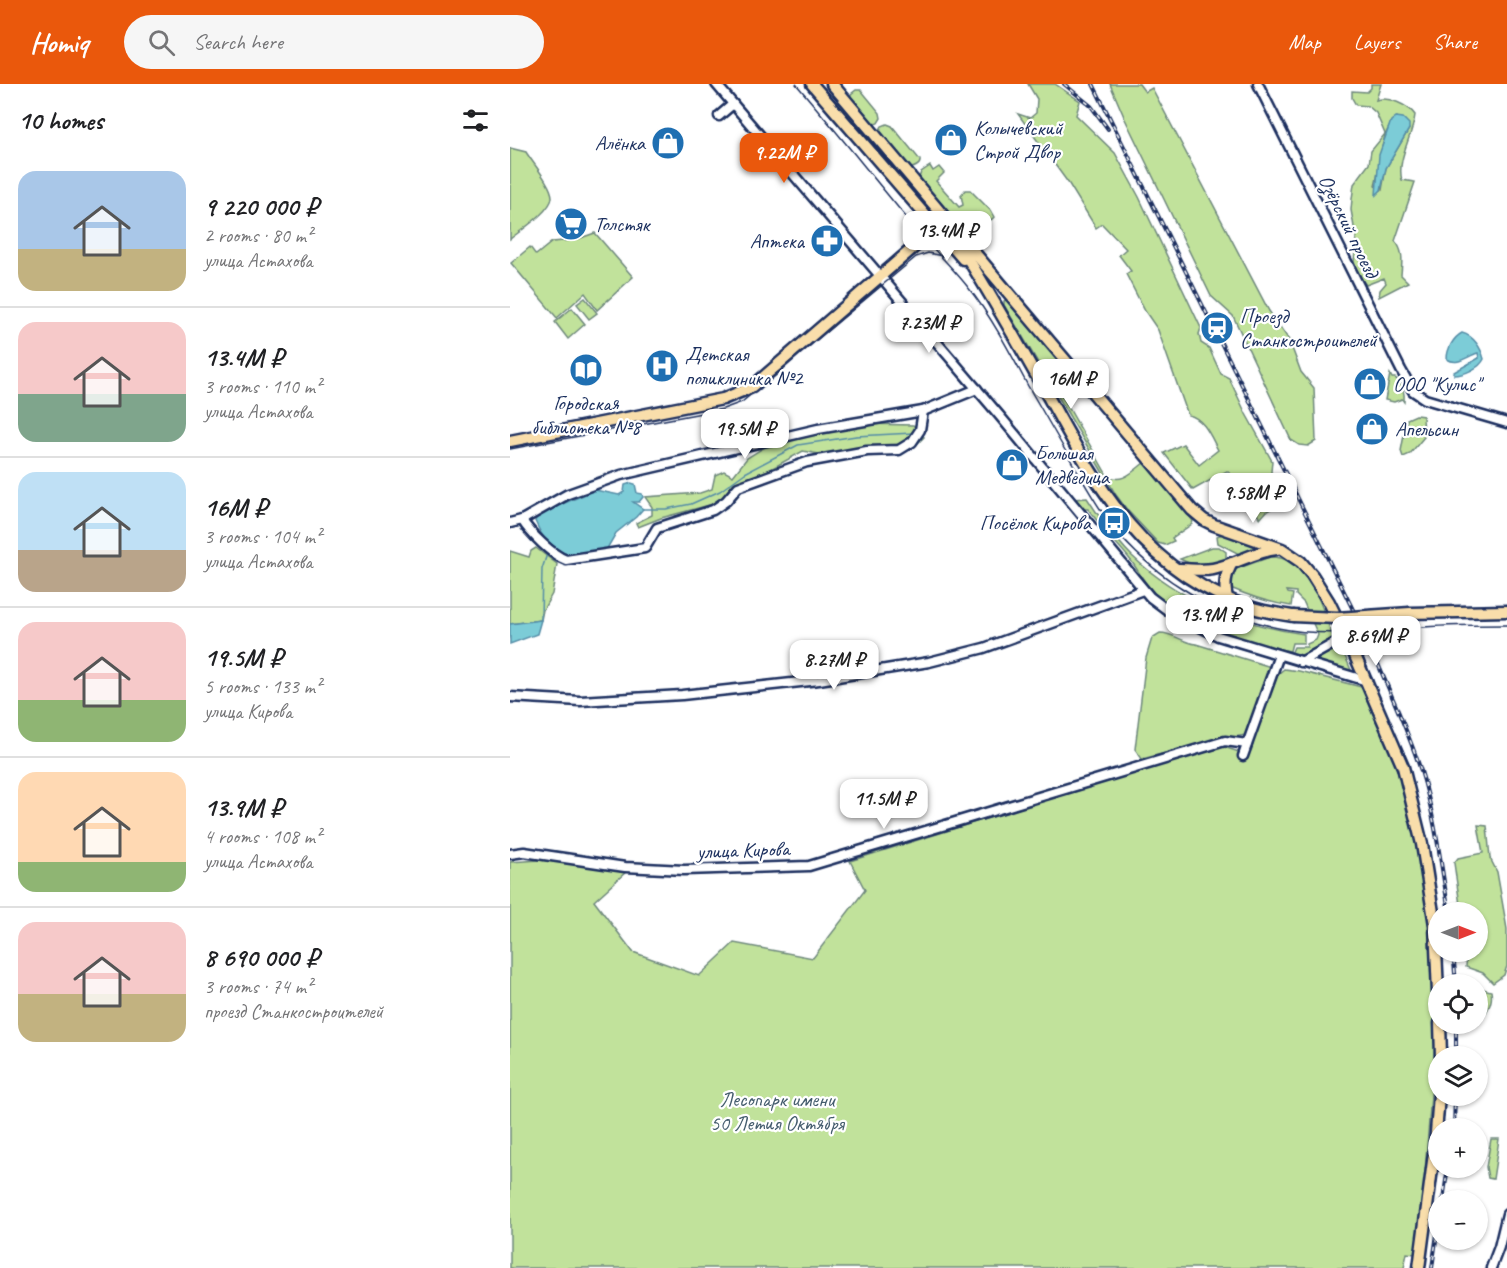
<!DOCTYPE html>
<html lang="en">
<head>
<meta charset="utf-8">
<style>
	body { margin:0; font-family:Caveat,sans-serif; background:#f6f6f6; color:#202124; height:100vh; display:flex; flex-direction:column; font-size:22px; white-space:nowrap }
	* { box-sizing:border-box; margin:0 }
	p { font-size:20px; color:#757577 }
	.icon { flex:none; width:33px; height:33px; fill:none; stroke:currentColor; stroke-width:2; stroke-linecap:round; stroke-linejoin:round }
	.map { position:relative; flex:1; overflow:hidden }
	.details { display:flex; flex-direction:column; background:#fff; width:510px }
	.details>* { flex:none }
	.needle { width:39px; rotate:90deg }
	.fabs { position:absolute; left:918px; top:818px; display:grid; gap:12px }
	.fabs a { display:grid; place-items:center; width:60px; height:60px; border-radius:50%; background:#fff; box-shadow:0 2px 4px #0004; font-size:30px }
	.price { position:absolute; translate:-50% -51px; padding:0 14px; border-radius:12px; background:#fff; color:#222; font-size:20px; line-height:39px; filter:drop-shadow(0 2px 3px #0008) }
	.price::after { content:''; position:absolute; left:50%; top:36px; width:18px; height:14px; margin-left:-9px; background:inherit; clip-path:polygon(0 0,100% 0,50% 100%) }
	.price.on { background:#ea580c; color:#fff }
	ul { padding:0; list-style:none }
	li { display:flex; align-items:center; gap:18px; height:150px; padding:0 18px }
	li+li { border-top:2px solid #e0e0e0 }
	li span { display:grid; place-items:center; flex:none; width:168px; height:120px; border-radius:18px; color:#555 }
	li>.icon { margin-inline-start:auto }
	span .icon { width:72px; height:72px; fill:#fffc; stroke-width:1 }
	li b { font-size:26px }
	h2 { display:flex; justify-content:space-between; align-items:center; height:72px; padding:0 18px; font-size:26px }
	header { display:flex; align-items:center; gap:36px; box-sizing:border-box; height:84px; padding:0 30px; background:#ea580c; color:#fff }
	header strong { font-size:28px }
	nav { display:flex; gap:33px; margin-inline-start:auto; font-size:21px }
	.search { width:420px; height:54px; background:#f6f6f6; display:flex; align-items:center; gap:15px; box-sizing:border-box; padding:0 21px; border-radius:33px; color:#757577; font-size:22px }
	main { display:flex; flex:1; min-height:0 }
	.map>svg:first-child { display:block }
</style>
</head>
<body>
<header>
<strong>Homiq</strong>
<div class="search"><svg class="icon" aria-label="search" viewBox="0 0 24 24"><circle cx="10" cy="10" r="6"/><path d="M15 15l6 6"/></svg>Search here</div>
<nav><a>Map</a><a>Layers</a><a>Share</a></nav>
</header>
<main>
<section class="details">
<h2>10 homes<svg class="icon" aria-label="filters" viewBox="0 0 24 24"><path d="M4 7h16M4 17h16"/><circle cx="9" cy="7" r="2"/><circle cx="15" cy="17" r="2"/></svg></h2>
<ul>
<li><span style="background:linear-gradient(#a9c7e8 65%,#c2b280 0)"><svg class="icon" aria-label="home" viewBox="0 0 24 24"><path d="M3 11l9-7 9 7M6 9v11h12V9"/></svg></span><div><b>9 220 000 ₽</b><p>2 rooms · 80 m²</p><p>улица Астахова</p></div></li>
<li><span style="background:linear-gradient(#f6c9c9 60%,#7fa58c 0)"><svg class="icon" aria-label="home" viewBox="0 0 24 24"><path d="M3 11l9-7 9 7M6 9v11h12V9"/></svg></span><div><b>13.4M ₽</b><p>3 rooms · 110 m²</p><p>улица Астахова</p></div></li>
<li><span style="background:linear-gradient(#bfe0f5 65%,#b9a48a 0)"><svg class="icon" aria-label="home" viewBox="0 0 24 24"><path d="M3 11l9-7 9 7M6 9v11h12V9"/></svg></span><div><b>16M ₽</b><p>3 rooms · 104 m²</p><p>улица Астахова</p></div></li>
<li><span style="background:linear-gradient(#f6c9c9 65%,#8fb573 0)"><svg class="icon" aria-label="home" viewBox="0 0 24 24"><path d="M3 11l9-7 9 7M6 9v11h12V9"/></svg></span><div><b>19.5M ₽</b><p>5 rooms · 133 m²</p><p>улица Кирова</p></div></li>
<li><span style="background:linear-gradient(#ffd9b3 75%,#8fb573 0)"><svg class="icon" aria-label="home" viewBox="0 0 24 24"><path d="M3 11l9-7 9 7M6 9v11h12V9"/></svg></span><div><b>13.9M ₽</b><p>4 rooms · 108 m²</p><p>улица Астахова</p></div></li>
<li><span style="background:linear-gradient(#f6c9c9 60%,#c2b280 0)"><svg class="icon" aria-label="home" viewBox="0 0 24 24"><path d="M3 11l9-7 9 7M6 9v11h12V9"/></svg></span><div><b>8 690 000 ₽</b><p>3 rooms · 74 m²</p><p>проезд Станкостроителей</p></div></li>
</ul>
</section>
<div class="map">
<svg width="997" height="1184" viewBox="0 0 997 1184">
	<rect width="100%" height="100%" fill="#fff"/>
	<filter id="ink" filterUnits="userSpaceOnUse"><feTurbulence type="fractalNoise" baseFrequency=".0167" numOctaves="2"/><feDisplacementMap in="SourceGraphic" scale="12" xChannelSelector="R" yChannelSelector="G"/><feConvolveMatrix kernelMatrix="1 2 1 2 8 2 1 2 1" color-interpolation-filters="sRGB"/></filter>
	<g filter="url(#ink)">
		<g fill="#c1e29b" stroke="#6e887c" stroke-width="1.5" fill-rule="evenodd">
			<path d="M518,0H545L570,17L566,31L605,69L629,113L691,244L689,250L691,259L699,264L711,290L719,294L736,330L762,377L761,388L776,416L757,427L750,435C740,419 732,399 717,387L683,406L654,369L673,360L689,381L708,366C701,353 694,334 678,331L648,246L635,227L616,190L621,187L609,171L616,165L592,140L586,144L559,100L508,30L520,34L526,29L527,15Z"/>
			<path d="M600,0H629L635,8L642,4L759,227L779,256L791,288L804,304L806,357L798,362L789,361L781,356L723,232L701,212L615,35Z"/>
			<path d="M861,0H871L866,16C878,12 898,21 905,31C903,51 886,77 892,96L905,98L885,157C894,167 892,178 891,191L898,198L869,213L870,206L876,199L874,194L856,201L848,190L844,178L846,154L841,126L842,115L844,100L859,80L861,67L875,50L866,29L858,22L846,21L842,14V7L857,8L861,4ZM887,33L899,45L876,84L872,106L865,102C871,82 869,48 887,33Z"/>
			<path d="M346,6H351L370,29L371,34L368,39L362,41L340,18L341,10Z"/>
			<path d="M329,15L427,133L426,134L328,21L327,18Z"/>
			<path d="M377,40L382,42L410,76C411,82 403,84 398,85L368,49L372,42Z"/>
			<path d="M0,64L16,68C22,78 42,101 42,113C42,126 10,147 0,155Z"/>
			<path d="M420,82L423,87L429,83L434,89L426,97L449,123L453,121L451,111L455,106H460L480,126L484,133L459,158L408,97L411,88Z"/>
			<path d="M85,149L123,193L87,226L75,209L47,234L1,179L20,163L26,171L42,158L65,156Z"/>
			<path d="M75,214L87,229L79,235L67,220Z"/>
			<path d="M498,215L593,328L567,301L552,312L597,391C611,401 622,388 634,379L640,382L683,437L682,440L662,454L664,457L655,461L648,459L618,427L606,411L494,221V217Z"/>
			<path d="M62,224L75,240L58,255L45,238Z"/>
			<path d="M880,290L882,294H885C893,299 895,310 894,318L892,315L884,318L875,316Z"/>
			<path d="M906,331L913,332L914,353L900,370L893,373L891,367L897,335Z"/>
			<path d="M355,340L403,341L414,353L408,359L351,363L328,369L309,370L293,367L250,391L231,399L203,420L151,434L128,443L126,439L142,431V423L135,413L190,409L202,405L205,391L214,387L223,392L237,374L261,359Z"/>
			<path d="M577,414L595,441L592,443L578,425H571L563,415Z"/>
			<path d="M598,443C605,453 613,463 622,472C667,515 732,542 794,550V559H782L780,567L775,566L774,568C739,557 679,539 651,515C638,505 631,491 622,478C614,467 604,457 595,447Z"/>
			<path d="M712,450L748,463L729,470L708,459L707,452Z"/>
			<path d="M702,463H709L716,468V474L710,481H683L670,475Z"/>
			<path d="M26,464L47,480L42,510L33,526L31,536L0,540V467L19,473L21,467Z"/>
			<path d="M760,473C801,472 811,523 823,553C811,562 797,575 781,570L784,563H797V560L806,556L808,551L794,519L786,511V508L777,507L778,509L783,510L781,522C761,519 742,513 723,505C720,498 721,492 726,485Z"/>
			<path d="M650,549C664,549 673,559 686,560L761,583L736,651L706,656L632,675L625,665L636,574L642,554Z"/>
			<path d="M826,561L831,563L841,586L839,588L803,577L802,575Z"/>
			<path d="M774,585L789,587L859,605L893,698L909,764L919,828L924,893L926,947L914,1100L905,1170L897,1169L894,1184H0V778L30,776L117,787L84,817L123,868L189,892L224,859L303,874L355,806L340,777L711,662L732,669V673L739,669L768,590Z"/>
			<path d="M968,741L977,742L980,774L987,788L997,845V882L994,891L983,899L973,889L956,883L957,867H968V828H951L944,779L948,774L973,769Z"/>
			<path d="M973,905L981,907C983,917 978,927 971,934L968,927Z"/>
			<path d="M981,1055H989L983,1095L978,1094L976,1083Z"/>
		</g>
		<g fill="#7cccd7" stroke="#558da7" stroke-width="1.5">
			<path d="M886,33L893,34L899,40V45L876,84L871,106L866,111L869,71L881,37Z"/>
			<path d="M952,249C964,252 971,264 974,275C970,284 954,291 944,291V288L969,274L968,269C957,272 948,282 937,275C937,265 943,254 952,249Z"/>
			<path d="M121,399L125,400L127,409L132,410L133,413L129,418H123L133,425L126,433L106,449L95,468C59,472 41,475 25,437L29,430L85,406L109,411L114,408L115,401Z"/>
			<path d="M31,536L27,550L0,560V540Z"/>
		</g>
		<g fill="none" stroke-linecap="round" stroke-linejoin="round">
			<g stroke="#558da7" stroke-width="1.5">
				<path d="M133,425H156L181,420L210,407L235,389L288,361L346,352L403,349"/>
				<path d="M31,536L32,485L37,470"/>
			</g>
			<defs>
				<g id="minor">
					<path d="M206,0L489,331L640,513L660,528L708,552L857,597"/>
					<path d="M748,0L891,286L903,307L915,315L997,339"/>
					<path d="M209,32L223,20"/>
					<path d="M12,436C20,449 42,471 56,476L135,464L147,444L203,426L216,417L228,403L297,378L357,367L389,366L402,358L410,346L413,327"/>
					<path d="M0,439L12,436L58,410L111,391L308,345L413,327L467,305"/>
					<path d="M791,578L836,553"/>
					<path d="M0,613L70,617L172,611L309,596L419,578L474,564L633,506"/>
					<path d="M733,672L769,571"/>
					<path d="M0,770L14,768L115,783L174,786L299,782L715,657L737,660"/>
					<path d="M981,1184L989,1163L997,1130"/>
				</g>
				<g id="major">
					<path d="M302,0L453,175"/>
					<path d="M322,0L682,426L694,436L704,441L772,465L791,478L802,491L819,518L843,567L893,683L912,760L925,841L928,909"/>
					<path d="M452,165C481,211 508,259 535,307C586,400 634,491 743,524C756,528 770,530 783,532"/>
					<path d="M0,357L213,315L242,303L417,152L434,134"/>
					<path d="M669,485C680,485 692,487 703,485C725,481 744,467 767,465"/>
					<path d="M717,514C714,501 715,491 722,479"/>
					<path d="M900,529L997,527"/>
					<path d="M930,939L931,972"/>
					<path d="M909,1184L925,1062L929,1011"/>
				</g>
			</defs>
			<use href="#minor" stroke="#1b2f5e" stroke-width="13"/>
			<use href="#major" stroke="#1b2f5e" stroke-width="15"/>
			<use href="#minor" stroke="#fff" stroke-width="8"/>
			<use href="#major" stroke="#f9deab" stroke-width="10"/>
			<g stroke="#1b2f5e" stroke-width="1.5">
				<path d="M286,0C329,50 369,101 411,151C426,168 443,184 457,202C481,232 500,268 518,302C534,330 550,358 567,387C580,408 593,433 610,452C651,498 707,530 768,544C815,554 866,546 914,543C942,541 969,541 997,541"/>
				<path d="M0,365L213,325L232,318L406,173L418,169L432,172"/>
			</g>
			<defs>
				<g id="rail">
					<path d="M554,0L581,22L598,45"/>
					<path d="M583,0L859,558C876,601 897,643 911,687C925,732 931,781 939,828"/>
					<path d="M943,867L946,900"/>
					<path d="M946,939V972"/>
					<path d="M944,1044L945,1011"/>
					<path d="M933,1116L938,1083"/>
					<path d="M922,1184L928,1143"/>
				</g>
			</defs>
			<use href="#rail" stroke="#1b2f5e" stroke-width="4"/>
			<use href="#rail" stroke="#fff" stroke-width="1.5" stroke-dasharray="4.5" stroke-linecap="butt"/>
			<defs>
				<path id="major-bridge" d="M783,532L827,534L900,529"/>
			</defs>
			<use href="#major-bridge" stroke="#1b2f5e" stroke-width="15" stroke-linecap="butt"/>
			<use href="#major-bridge" stroke="#f9deab" stroke-width="10"/>
		</g>
	</g>
	<defs>
		<symbol id="shop-disc" viewBox="-11 -11 22 22"><circle r="9.5" fill="#1f6fb2" stroke="#fff"/><path d="M-5-2.5h2.3a2.7 3.5 0 0 1 5.4 0H5L5.5 6h-11ZM-1.5-2.5h3a1.5 2.3 0 0 0-3 0Z" fill="#fff"/></symbol>
		<symbol id="supermarket-disc" viewBox="-11 -11 22 22"><circle r="9.5" fill="#1f6fb2" stroke="#fff"/><path d="M-6-5.5h2.5l.6 2H6L4.5 2H-2.5L-4.4-4H-6ZM-1.5 3.2a1.3 1.3 0 1 0 .1 0ZM3 3.2a1.3 1.3 0 1 0 .1 0Z" fill="#fff"/></symbol>
		<symbol id="pharmacy-disc" viewBox="-11 -11 22 22"><circle r="9.5" fill="#1f6fb2" stroke="#fff"/><path d="M-2-6h4v4h4v4h-4v4h-4v-4h-4v-4h4Z" fill="#fff"/></symbol>
		<symbol id="station-disc" viewBox="-11 -11 22 22"><circle r="9.5" fill="#1f6fb2" stroke="#fff"/><path d="M-3-6H3Q5-6 5-4V2Q5 4 3 4L4.5 6H3L1.5 4h-3L-3 6H-4.5L-3 4Q-5 4-5 2V-4Q-5-6-3-6ZM-3.5-4v3h7v-3ZM-3.5 1v1.5H-2V1ZM2 1v1.5H3.5V1Z" fill="#fff"/></symbol>
		<symbol id="hospital-disc" viewBox="-11 -11 22 22"><circle r="9.5" fill="#1f6fb2" stroke="#fff"/><path d="M-5-5h3v3.5h4V-5h3V5h-3V1.5h-4V5h-3Z" fill="#fff"/></symbol>
		<symbol id="library-disc" viewBox="-11 -11 22 22"><circle r="9.5" fill="#1f6fb2" stroke="#fff"/><path d="M-6-4Q-3-5.5-.7-3.5V5Q-3 3-6 4ZM6-4Q3-5.5 .7-3.5V5Q3 3 6 4Z" fill="#fff"/></symbol>
		<symbol id="bus-disc" viewBox="-11 -11 22 22"><circle r="9.5" fill="#1f6fb2" stroke="#fff"/><path d="M-5-6H5V4H4V6H2V4H-2V6H-4V4H-5ZM-3.5-4V0h7V-4ZM-3.5 1.2v1.5H-2V1.2ZM2 1.2v1.5H3.5V1.2Z" fill="#fff"/></symbol>
	</defs>
	<g fill-rule="evenodd">
		<use href="#shop-disc" x="422" y="37" width="38" height="38"/>
		<use href="#shop-disc" x="139" y="40" width="38" height="38"/>
		<use href="#supermarket-disc" x="42" y="121" width="38" height="38"/>
		<use href="#pharmacy-disc" x="298" y="138" width="38" height="38"/>
		<use href="#station-disc" x="688" y="225" width="38" height="38"/>
		<use href="#hospital-disc" x="133" y="263" width="38" height="38"/>
		<use href="#library-disc" x="57" y="267" width="38" height="38"/>
		<use href="#shop-disc" x="841" y="281" width="38" height="38"/>
		<use href="#shop-disc" x="843" y="326" width="38" height="38"/>
		<use href="#shop-disc" x="483" y="362" width="38" height="38"/>
		<use href="#bus-disc" x="585" y="420" width="38" height="38"/>
	</g>
	<g text-anchor="middle" dominant-baseline="central" stroke-width="4.5" stroke-linejoin="round" paint-order="stroke">
		<g font-size="21" fill="#1b2f5e" stroke="#fff" text-anchor="start">
			<text x="464" y="44">Колычевский<tspan x="464" dy="24">Строй Двор</tspan></text>
			<text x="135" y="59" text-anchor="end">Алёнка</text>
			<text x="84" y="140">Толстяк</text>
			<text x="294" y="157" text-anchor="end">Аптека</text>
			<text x="730" y="232">Проезд<tspan x="730" dy="24">Станкостроителей</tspan></text>
			<text x="175" y="270">Детская<tspan x="175" dy="24">поликлиника №2</tspan></text>
			<text x="883" y="300">ООО "Кулис"</text>
			<text x="76" y="319" text-anchor="middle">Городская<tspan x="76" dy="24">библиотека №8</tspan></text>
			<text x="885" y="345">Апельсин</text>
			<text x="525" y="369">Большая<tspan x="525" dy="24">Медведица</tspan></text>
			<text x="581" y="439" text-anchor="end">Посёлок Кирова</text>
		</g>
		<g font-size="21" fill="#1b2f5e" stroke="#fff">
			<text transform="translate(839 142) rotate(64)">Озёрский проезд</text>
			<text transform="translate(233 766) rotate(-2)">улица Кирова</text>
		</g>
		<g font-size="21" fill="#445c6d" stroke="#fff">
			<text x="267" y="1015">Лесопарк имени<tspan x="267" dy="24">50 Летия Октября</tspan></text>
		</g>
	</g>
</svg>
<div class="fabs">
<a><svg class="needle" viewBox="-14 -14 28 28"><path d="M0-13l5 13h-10z" fill="#e53935"/><path d="M0 13l5-13h-10z" fill="#757577"/></svg></a>
<a><svg class="icon" aria-label="locate" viewBox="0 0 24 24"><circle cx="12" cy="12" r="6"/><path d="M12 2v4M12 18v4M2 12h4M18 12h4"/></svg></a>
<a><svg class="icon" aria-label="layers" viewBox="0 0 24 24"><path d="M12 4l9 5-9 5-9-5zM3 14l9 5 9-5"/></svg></a>
<a>+</a>
<a>−</a>
</div>
<b class="price on" style="left:274px;top:100px">9.22M ₽</b>
<b class="price" style="left:437px;top:178px">13.4M ₽</b>
<b class="price" style="left:419px;top:270px">7.23M ₽</b>
<b class="price" style="left:561px;top:326px">16M ₽</b>
<b class="price" style="left:235px;top:376px">19.5M ₽</b>
<b class="price" style="left:743px;top:440px">9.58M ₽</b>
<b class="price" style="left:700px;top:562px">13.9M ₽</b>
<b class="price" style="left:866px;top:583px">8.69M ₽</b>
<b class="price" style="left:324px;top:607px">8.27M ₽</b>
<b class="price" style="left:374px;top:746px">11.5M ₽</b>
</div>
</main>
</body>
</html>
